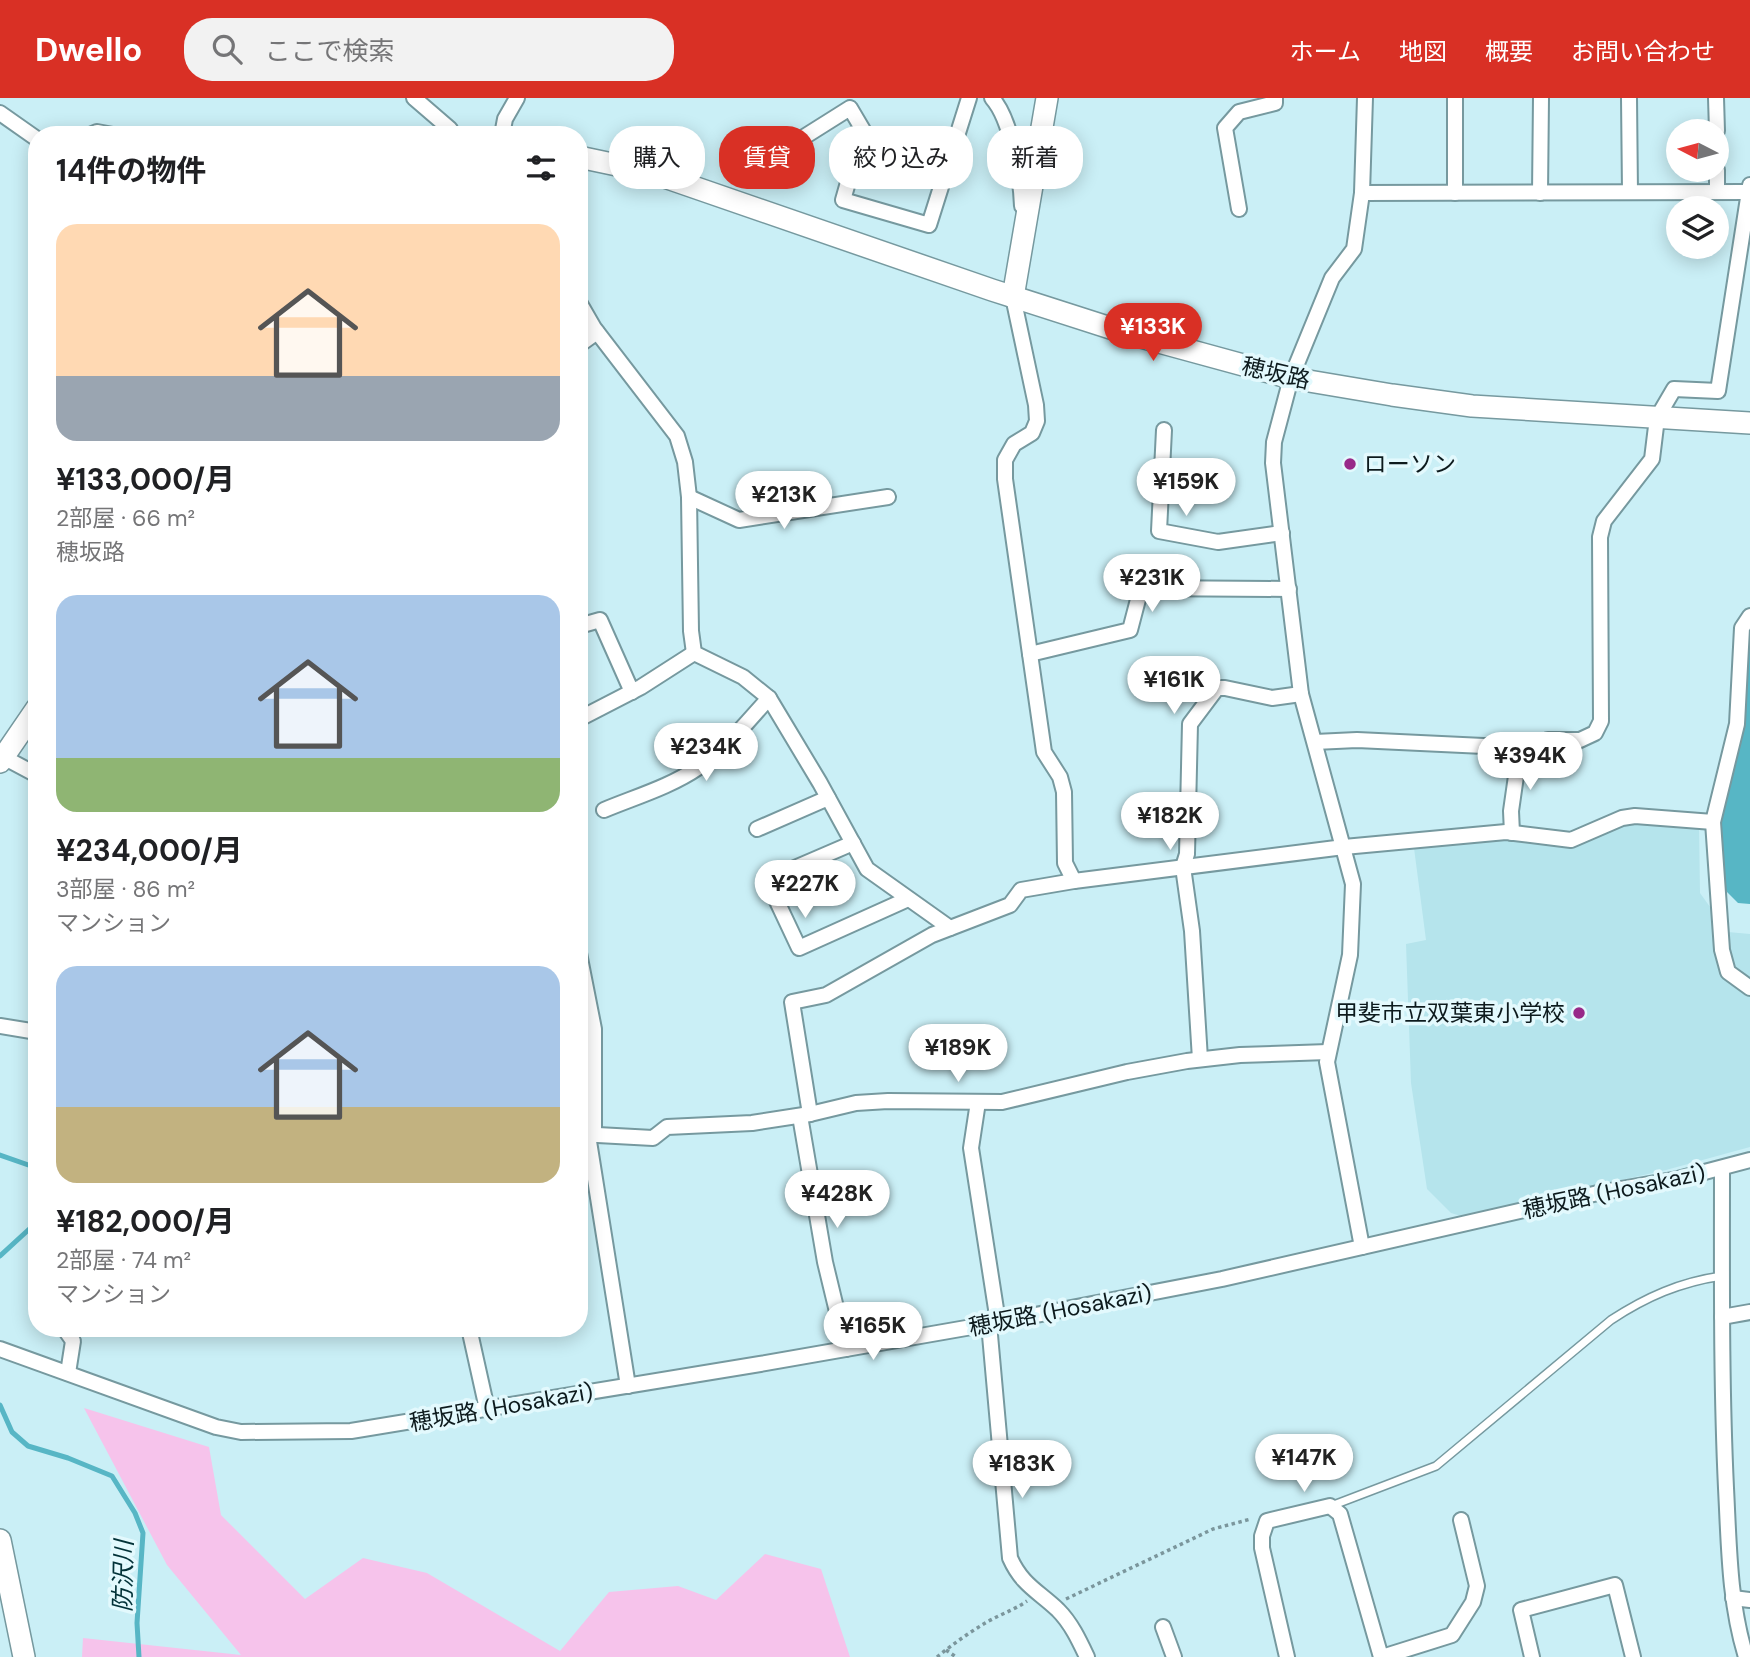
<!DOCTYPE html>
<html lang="ja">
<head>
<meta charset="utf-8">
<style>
	body { margin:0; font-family:"DM Sans","Noto Sans JP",sans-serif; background:#f2f2f2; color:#202124; height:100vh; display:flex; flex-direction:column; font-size:26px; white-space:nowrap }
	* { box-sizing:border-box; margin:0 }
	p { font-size:23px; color:#757577 }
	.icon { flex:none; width:38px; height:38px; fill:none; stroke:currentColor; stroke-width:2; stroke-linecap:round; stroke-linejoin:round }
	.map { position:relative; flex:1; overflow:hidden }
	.panel { position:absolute; left:28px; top:28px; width:560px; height:1211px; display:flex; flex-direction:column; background:#fff; border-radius:28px; box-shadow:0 4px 18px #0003 }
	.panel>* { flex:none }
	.top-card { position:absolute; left:609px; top:28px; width:665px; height:63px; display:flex; gap:14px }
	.needle { width:46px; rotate:276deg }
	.controls { position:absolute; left:1666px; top:21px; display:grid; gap:14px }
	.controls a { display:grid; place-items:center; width:63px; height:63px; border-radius:50%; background:#fff; box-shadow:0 4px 18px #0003; font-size:35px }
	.price { position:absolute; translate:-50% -60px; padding:0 16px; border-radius:24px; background:#fff; color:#222; font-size:23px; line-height:46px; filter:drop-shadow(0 2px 4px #0008) }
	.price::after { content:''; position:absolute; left:50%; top:42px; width:21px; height:16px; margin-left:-10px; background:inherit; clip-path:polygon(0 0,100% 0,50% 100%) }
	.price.current { background:#d93025; color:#fff }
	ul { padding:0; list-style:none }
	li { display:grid; align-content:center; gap:14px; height:371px; padding:0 28px }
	li span { display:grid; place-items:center; height:217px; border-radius:21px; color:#555 }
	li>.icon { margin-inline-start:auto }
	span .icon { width:126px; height:126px; fill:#fffc; stroke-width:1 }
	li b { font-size:30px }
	h2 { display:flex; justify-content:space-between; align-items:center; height:84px; padding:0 28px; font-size:30px }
	.pill { padding:0 24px; border-radius:28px; background:#fff; box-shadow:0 4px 18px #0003; font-size:24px; line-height:63px }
	.pill.current { background:#d93025; color:#fff }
	header { display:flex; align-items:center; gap:42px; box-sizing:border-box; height:98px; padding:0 35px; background:#d93025; color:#fff }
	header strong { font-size:33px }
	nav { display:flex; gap:38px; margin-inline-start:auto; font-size:24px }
	.search { width:490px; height:63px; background:#f2f2f2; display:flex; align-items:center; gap:18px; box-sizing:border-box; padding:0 24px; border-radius:28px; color:#757577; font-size:26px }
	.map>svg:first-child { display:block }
</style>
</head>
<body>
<header>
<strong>Dwello</strong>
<div class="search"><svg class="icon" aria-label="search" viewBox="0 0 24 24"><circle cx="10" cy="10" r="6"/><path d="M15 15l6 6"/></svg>ここで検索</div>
<nav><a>ホーム</a><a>地図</a><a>概要</a><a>お問い合わせ</a></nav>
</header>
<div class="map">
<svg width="1750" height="1559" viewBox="0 0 1750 1559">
	<rect width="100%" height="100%" fill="#caeff6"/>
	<path fill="#b5e4ec" d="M1631,723L1699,728L1700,795L1728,834L1750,836V1049L1666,1072L1461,1118L1451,1115L1427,1091L1411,985L1406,846L1426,842L1414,750L1509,740L1572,750Z"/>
	<path fill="#f6c3eb" d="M84,1310L209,1349L221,1417L305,1501L363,1460L427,1475L560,1553L609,1494L678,1488L716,1502L765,1456L821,1471L850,1559H82L83,1540L241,1557L167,1467Z"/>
	<path fill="#57b6c5" d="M1747,539L1750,540V806L1738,805L1722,789V723L1737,545Z"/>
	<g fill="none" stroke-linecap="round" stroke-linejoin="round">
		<g stroke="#57b6c5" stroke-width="5">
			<path d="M0,1057L37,1070"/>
			<path d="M0,1158L37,1124"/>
			<path d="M0,1307L12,1334L28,1348L68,1360L112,1378L135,1415L143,1435L137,1525L139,1559"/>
		</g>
		<defs>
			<path id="lane" d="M1331,1408L1436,1368L1611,1222C1646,1199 1680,1184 1722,1178"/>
			<g id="street">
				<path d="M414,0L450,31"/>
				<path d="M992,0C1011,21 1021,79 1022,108"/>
				<path d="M1455,0V95"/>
				<path d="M1629,0L1630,94"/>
				<path d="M1716,0L1717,33"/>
				<path d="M0,15L37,41"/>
				<path d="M90,37L97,34L113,37"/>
				<path d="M502,37L505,21L517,0"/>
				<path d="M769,61L850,10L863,32L843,102L929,127L969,0"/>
				<path d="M1717,72V94"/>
				<path d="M1362,95L1749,94"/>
				<path d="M1540,95L1541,0"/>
				<path d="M1239,111L1225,30L1239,14L1275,5V0"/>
				<path d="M1013,199L1036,307L1037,323L1032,335L1014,346L1005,362V381L1044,654L1060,679L1064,694L1065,765L1074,783"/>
				<path d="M579,204L594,230L677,338L685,364L689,399L691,533L694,555L743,579L769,600L820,685L867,771L950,830"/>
				<path d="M579,247L597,234"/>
				<path d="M1164,332L1159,433L1218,444L1282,435"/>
				<path d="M689,399L739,422L888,399"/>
				<path d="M1750,518L1742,530L1737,626L1713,724L1722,852L1728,874L1750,890"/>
				<path d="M579,528L600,522L632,594"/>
				<path d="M1030,556L1130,532L1141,490L1289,491"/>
				<path d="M579,621L641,589L694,555"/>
				<path d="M1315,644L1357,642L1526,650L1548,642H1580L1595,635L1601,623L1600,439L1604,423L1652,361L1657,320L1674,291L1718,293L1750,87"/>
				<path d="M3,659L37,677"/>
				<path d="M604,712C635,699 670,689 699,669C726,651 747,624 769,600"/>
				<path d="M757,731L828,700"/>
				<path d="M1512,735L1511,713L1520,650"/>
				<path d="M853,745L767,782L799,850L908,801"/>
				<path d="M579,855L594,931V1037"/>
				<path d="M0,928L37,934"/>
				<path d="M1200,961L1192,833L1183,769L1187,756L1190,626L1217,590H1225L1272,600L1301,596"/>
				<path d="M978,1004L971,1050L998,1224"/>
				<path d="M810,1016L792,904L826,897L932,837L1010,807L1021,792L1074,783L1344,749L1506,734L1571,742L1622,720L1635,718L1713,724"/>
				<path d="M800,1018L825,1164L846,1251"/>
				<path d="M579,1036L653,1040L667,1029L752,1025L810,1016L856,1005L888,1003L1002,1004L1127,974L1187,963L1240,957L1328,954"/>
				<path d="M588,1037L628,1288"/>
				<path d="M1722,1070C1722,1176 1721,1283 1726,1390C1729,1447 1729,1504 1746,1559"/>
				<path d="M1362,1149L1327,964L1350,857L1353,786L1301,596L1273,365L1274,344L1291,280L1332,180L1354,151L1362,95L1365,0"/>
				<path d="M1722,1219L1750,1214"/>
				<path d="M989,1226L1010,1460C1022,1487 1038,1493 1058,1512C1071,1525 1079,1542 1087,1559"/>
				<path d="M64,1230L73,1243L68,1275"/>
				<path d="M469,1230L487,1311"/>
				<path d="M0,1251L216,1329L241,1334L351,1333L760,1266L989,1226L1222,1181L1598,1095L1678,1081L1750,1062"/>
				<path d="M1733,1500L1750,1502"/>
				<path d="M1163,1529L1174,1559"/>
				<path d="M1287,1559L1262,1450V1438L1267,1423L1330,1408L1340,1416L1381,1559"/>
				<path d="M1382,1559L1452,1537L1473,1504L1477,1488L1461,1422"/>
				<path d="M1532,1559L1521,1512L1615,1487L1633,1559"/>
			</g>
			<g id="secondary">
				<path d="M579,59L650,74L992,192L1126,235L1291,280L1392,297L1472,308L1750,325"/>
				<path d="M1013,199L1047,0"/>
				<path d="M0,664L37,610"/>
				<path d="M0,1442L24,1559"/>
			</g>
		</defs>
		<use href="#lane" stroke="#76999f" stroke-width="10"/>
		<use href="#street" stroke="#76999f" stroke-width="18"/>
		<use href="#secondary" stroke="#76999f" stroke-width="24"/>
		<g stroke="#7b969c" stroke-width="3.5" stroke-dasharray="3.5 3.5" stroke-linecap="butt">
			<path d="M1066,1501L1213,1431L1251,1421"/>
			<path d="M946,1552L956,1559"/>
			<path d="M937,1559C953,1546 970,1534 987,1524C1001,1516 1014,1512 1027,1503"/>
		</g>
		<use href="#lane" stroke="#fff" stroke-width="7"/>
		<use href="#street" stroke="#fff" stroke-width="14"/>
		<use href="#secondary" stroke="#fff" stroke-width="21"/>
	</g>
	<g fill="#982989" stroke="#e3f9fd" stroke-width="2.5">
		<circle cx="1350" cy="366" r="7"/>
		<circle cx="1579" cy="915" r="7"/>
	</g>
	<g text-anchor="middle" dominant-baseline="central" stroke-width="7" stroke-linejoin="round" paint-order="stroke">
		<g font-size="23" fill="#0d1a1d" stroke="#e3f9fd">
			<text transform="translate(1276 275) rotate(13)">穂坂路</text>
			<text transform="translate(1614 1093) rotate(-12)">穂坂路 (Hosakazi)</text>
			<text transform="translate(1060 1212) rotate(-11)">穂坂路 (Hosakazi)</text>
			<text transform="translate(501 1309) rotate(-10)">穂坂路 (Hosakazi)</text>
		</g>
		<g font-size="23" fill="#0d1a1d" stroke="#e3f9fd" text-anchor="start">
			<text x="1364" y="366">ローソン</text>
			<text x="1565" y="915" text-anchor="end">甲斐市立双葉東小学校</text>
		</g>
		<g font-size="24" font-style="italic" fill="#023238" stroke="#e3f9fd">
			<text transform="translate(123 1478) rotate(-89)">防沢川</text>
		</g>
	</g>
</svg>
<div class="controls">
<a><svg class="needle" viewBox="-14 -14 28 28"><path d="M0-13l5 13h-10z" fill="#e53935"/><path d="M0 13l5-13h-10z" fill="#757577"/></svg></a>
<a><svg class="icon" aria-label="layers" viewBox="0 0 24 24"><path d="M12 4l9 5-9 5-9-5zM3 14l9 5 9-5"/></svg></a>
</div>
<b class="price current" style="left:1153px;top:265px">¥133K</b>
<b class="price" style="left:1186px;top:420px">¥159K</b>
<b class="price" style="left:784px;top:433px">¥213K</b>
<b class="price" style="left:1152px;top:516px">¥231K</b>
<b class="price" style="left:1174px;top:618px">¥161K</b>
<b class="price" style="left:706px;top:685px">¥234K</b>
<b class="price" style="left:1530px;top:694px">¥394K</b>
<b class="price" style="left:1170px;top:754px">¥182K</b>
<b class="price" style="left:805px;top:822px">¥227K</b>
<b class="price" style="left:958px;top:986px">¥189K</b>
<b class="price" style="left:837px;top:1132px">¥428K</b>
<b class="price" style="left:873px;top:1264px">¥165K</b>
<b class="price" style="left:1304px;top:1396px">¥147K</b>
<b class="price" style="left:1022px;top:1402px">¥183K</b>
<div class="top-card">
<a class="pill">購入</a>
<a class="pill current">賃貸</a>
<a class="pill">絞り込み</a>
<a class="pill">新着</a>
</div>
<section class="panel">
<h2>14件の物件<svg class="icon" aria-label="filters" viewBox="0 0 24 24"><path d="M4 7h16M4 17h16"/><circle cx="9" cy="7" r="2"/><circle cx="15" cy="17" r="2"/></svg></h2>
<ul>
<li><span style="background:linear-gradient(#ffd9b3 70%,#9aa5b1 0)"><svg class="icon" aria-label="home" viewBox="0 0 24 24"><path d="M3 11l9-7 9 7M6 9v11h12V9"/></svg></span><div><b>¥133,000/月</b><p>2部屋 · 66 m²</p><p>穂坂路</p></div></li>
<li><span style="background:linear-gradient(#a9c7e8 75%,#8fb573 0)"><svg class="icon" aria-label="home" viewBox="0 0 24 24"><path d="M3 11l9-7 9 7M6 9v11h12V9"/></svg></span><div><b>¥234,000/月</b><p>3部屋 · 86 m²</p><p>マンション</p></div></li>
<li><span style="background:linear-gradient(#a9c7e8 65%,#c2b280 0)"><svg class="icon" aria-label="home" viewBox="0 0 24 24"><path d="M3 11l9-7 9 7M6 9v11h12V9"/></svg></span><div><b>¥182,000/月</b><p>2部屋 · 74 m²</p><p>マンション</p></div></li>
</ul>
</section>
</div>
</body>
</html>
